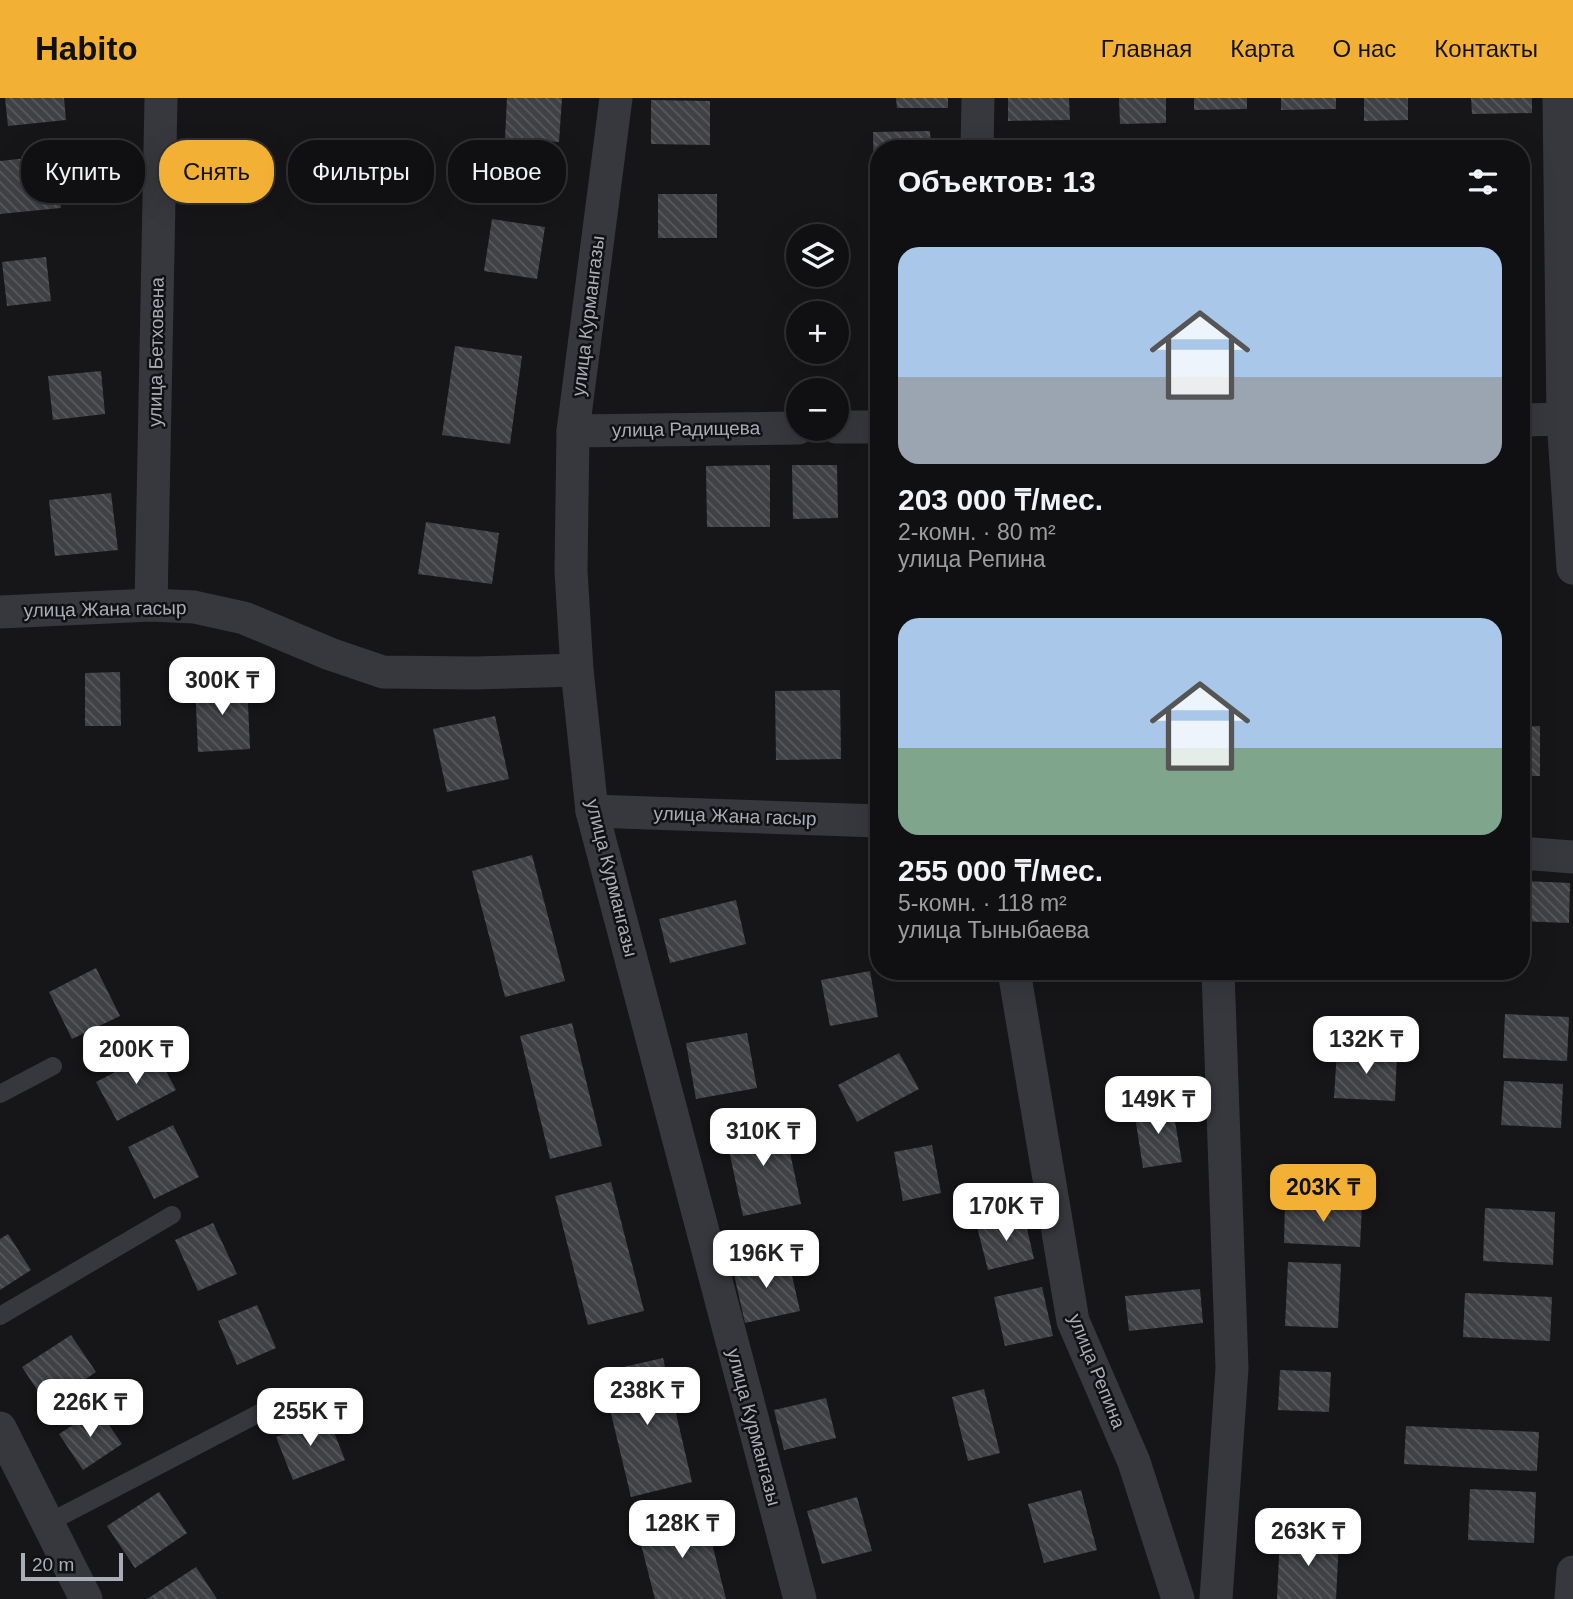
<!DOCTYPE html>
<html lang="ru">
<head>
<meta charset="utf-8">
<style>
	body { margin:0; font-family:Helvetica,sans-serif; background:#1e1e20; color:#f1f3f6; height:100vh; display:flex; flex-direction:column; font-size:26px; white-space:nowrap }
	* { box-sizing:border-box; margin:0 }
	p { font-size:23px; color:#9c9d9f }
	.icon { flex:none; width:38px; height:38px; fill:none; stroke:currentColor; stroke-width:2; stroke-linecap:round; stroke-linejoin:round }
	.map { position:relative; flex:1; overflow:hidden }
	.sheet { position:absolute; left:870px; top:42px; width:660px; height:840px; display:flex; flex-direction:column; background:#101012; border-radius:28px; box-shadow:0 7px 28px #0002,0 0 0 2px #303032 }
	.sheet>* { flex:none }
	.hud { position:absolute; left:21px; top:42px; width:665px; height:63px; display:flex; gap:14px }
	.controls { position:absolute; left:786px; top:126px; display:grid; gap:14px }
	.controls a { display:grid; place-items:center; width:63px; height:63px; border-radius:50%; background:#101012; box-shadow:0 7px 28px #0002,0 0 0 2px #303032; font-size:35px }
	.scale { position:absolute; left:21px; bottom:18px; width:102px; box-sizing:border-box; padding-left:7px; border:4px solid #a8adb8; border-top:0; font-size:19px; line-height:24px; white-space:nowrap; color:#a8adb8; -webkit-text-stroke:5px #111113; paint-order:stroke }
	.price { position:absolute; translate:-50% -60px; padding:0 16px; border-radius:14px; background:#fff; color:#222; font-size:23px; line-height:46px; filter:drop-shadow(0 2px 4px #0008) }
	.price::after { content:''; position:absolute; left:50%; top:42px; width:21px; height:16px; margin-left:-10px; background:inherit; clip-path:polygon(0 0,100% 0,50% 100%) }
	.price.active { background:#f2b134; color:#111 }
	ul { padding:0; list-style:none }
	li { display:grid; align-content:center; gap:14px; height:371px; padding:0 28px }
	li span { display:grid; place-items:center; height:217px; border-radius:21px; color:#555 }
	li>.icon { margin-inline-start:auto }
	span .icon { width:126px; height:126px; fill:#fffc; stroke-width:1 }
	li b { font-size:30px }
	h2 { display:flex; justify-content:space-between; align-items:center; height:84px; padding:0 28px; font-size:30px }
	.chip { padding:0 24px; border-radius:28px; background:#101012; box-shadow:0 7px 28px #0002,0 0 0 2px #303032; font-size:24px; line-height:63px }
	.chip.active { background:#f2b134; color:#111 }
	header { display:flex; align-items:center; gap:42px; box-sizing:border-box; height:98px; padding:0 35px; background:#f2b134; color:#111 }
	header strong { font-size:33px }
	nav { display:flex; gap:38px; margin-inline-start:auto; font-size:24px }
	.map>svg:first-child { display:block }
</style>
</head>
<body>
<header>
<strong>Habito</strong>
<nav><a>Главная</a><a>Карта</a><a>О нас</a><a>Контакты</a></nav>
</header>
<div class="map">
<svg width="1573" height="1501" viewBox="0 0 1573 1501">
	<defs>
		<pattern id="building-back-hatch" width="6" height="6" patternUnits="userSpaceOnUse" patternTransform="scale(1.75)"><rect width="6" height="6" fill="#404145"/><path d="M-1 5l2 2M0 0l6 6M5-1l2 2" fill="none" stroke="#595a5e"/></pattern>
	</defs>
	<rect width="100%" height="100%" fill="#161618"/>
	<g fill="url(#building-back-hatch)">
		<path d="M5,0H64L66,22L8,28Z"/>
		<path d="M507,0H562L559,44L505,40Z"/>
		<path d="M896,0H948V10H897Z"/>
		<path d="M1008,0H1069L1070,22L1008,23Z"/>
		<path d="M1119,0H1166V25L1120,26Z"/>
		<path d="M1194,0H1247V11L1194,12Z"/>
		<path d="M1281,0H1336V11L1281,12Z"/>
		<path d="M1364,0H1408V22L1364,23Z"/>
		<path d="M1471,0H1532V15L1472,16Z"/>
		<path d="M651,2L710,3V47L651,46Z"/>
		<path d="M930,33L931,51H878V88L874,89L873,34Z"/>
		<path d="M55,57L61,110L0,116V63Z"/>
		<rect x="658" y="96" width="59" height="44"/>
		<path d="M492,121L545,129L537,181L484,173Z"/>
		<path d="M46,159L51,203L7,208L2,164Z"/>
		<path d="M873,223H878V276H874Z"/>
		<path d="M1521,226H1527L1528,281H1521Z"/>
		<path d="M455,248L522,258L510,346L442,337Z"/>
		<path d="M101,273L105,316L53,322L48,278Z"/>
		<path d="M770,367V429H707L706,368Z"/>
		<path d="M792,367H837L838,420L793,421Z"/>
		<path d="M1521,375H1528L1529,442H1521Z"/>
		<path d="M111,395L118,452L55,458L49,402Z"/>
		<path d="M426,424L499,435L492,486L418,476Z"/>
		<path d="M120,574L121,628H85V575Z"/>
		<path d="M247,583L250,651L198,654L195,586Z"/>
		<path d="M840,592L841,661L776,662L775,593Z"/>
		<path d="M495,618L509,681L447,694L433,631Z"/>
		<path d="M1540,628V678H1521V629Z"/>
		<path d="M532,757L565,883L505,899L472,773Z"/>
		<path d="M1521,783L1570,785L1569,825L1521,823Z"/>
		<path d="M736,802L746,846L670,865L659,821Z"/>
		<path d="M96,870L120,918L72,941L49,894Z"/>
		<path d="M870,873L878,919L830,928L821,882Z"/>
		<path d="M1505,916L1569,919L1567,963L1503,960Z"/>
		<path d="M572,925L602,1048L550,1061L520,938Z"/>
		<path d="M747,935L757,990L696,1001L686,945Z"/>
		<path d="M1337,952L1397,955L1395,1003L1334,1000Z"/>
		<path d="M155,953L176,992L117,1023L96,984Z"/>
		<path d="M899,955L919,991L857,1024L838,987Z"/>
		<path d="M1504,983L1563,986L1561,1030L1501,1027Z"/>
		<path d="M1172,1006L1182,1064L1143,1070L1134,1012Z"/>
		<path d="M783,1022L801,1106L743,1118L725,1034Z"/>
		<path d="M173,1027L199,1079L154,1101L128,1049Z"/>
		<path d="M932,1047L941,1095L903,1103L894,1054Z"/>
		<path d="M611,1084L644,1213L588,1227L555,1098Z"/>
		<path d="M1285,1103L1362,1106L1360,1149L1284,1145Z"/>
		<path d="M1485,1110L1555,1114L1553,1167L1483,1163Z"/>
		<path d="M1024,1118L1034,1161L988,1172L977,1129Z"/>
		<path d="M213,1125L237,1176L198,1193L175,1142Z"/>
		<path d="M8,1136L31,1172L0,1192V1141Z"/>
		<path d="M788,1160L800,1213L745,1225L733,1172Z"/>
		<path d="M1288,1164L1341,1166L1338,1230L1285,1228Z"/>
		<path d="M1042,1189L1053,1238L1005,1248L994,1199Z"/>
		<path d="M1200,1191L1203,1225L1129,1233L1125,1198Z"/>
		<path d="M1465,1195L1552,1199L1550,1243L1463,1239Z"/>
		<path d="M257,1207L276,1250L237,1267L218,1223Z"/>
		<path d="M71,1237L96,1274L47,1307L22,1269Z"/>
		<path d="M663,1260L692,1384L631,1399L601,1274Z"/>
		<path d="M1280,1272L1331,1274L1329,1314L1278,1312Z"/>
		<path d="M984,1291L1000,1355L968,1363L952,1299Z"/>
		<path d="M826,1300L836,1340L784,1352L774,1312Z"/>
		<path d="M98,1311L122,1346L83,1372L59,1336Z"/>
		<path d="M328,1319L345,1362L293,1382L276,1339Z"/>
		<path d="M1406,1328L1539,1334L1537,1373L1404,1366Z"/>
		<path d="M1470,1391L1536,1394L1534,1445L1468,1442Z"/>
		<path d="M1081,1392L1097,1452L1044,1465L1028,1406Z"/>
		<path d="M159,1394L187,1435L135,1470L107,1428Z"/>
		<path d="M857,1399L872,1453L822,1466L807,1413Z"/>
		<path d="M704,1414L726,1501H655L637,1431Z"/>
		<path d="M1280,1438L1339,1441L1336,1501H1277Z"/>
		<path d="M196,1469L217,1501H147Z"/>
	</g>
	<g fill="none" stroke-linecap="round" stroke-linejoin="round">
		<g stroke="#37383d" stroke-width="18">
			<path d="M0,996L53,968"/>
			<path d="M0,1218L172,1117"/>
			<path d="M48,1425L273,1308"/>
		</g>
		<g stroke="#37383d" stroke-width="33">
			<path d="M616,0L573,333L571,473L577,572L592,713L800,1501"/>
			<path d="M1559,0L1563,321L1573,470"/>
			<path d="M977,51L978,0"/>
			<path d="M1521,322L1563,321"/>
			<path d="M836,329H878"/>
			<path d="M573,333L798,330"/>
			<path d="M151,507L161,0"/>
			<path d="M0,514L151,507L194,509L244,520L330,556L383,574L475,575L577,572"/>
			<path d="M592,713L878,723"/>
			<path d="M1521,755L1573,759"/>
			<path d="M1014,873L1073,1223L1134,1364L1178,1501"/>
			<path d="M0,1330L86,1501"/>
			<path d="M1216,1501L1232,1270L1218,873"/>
			<path d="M1571,1501L1573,1474"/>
		</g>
	</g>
	<g text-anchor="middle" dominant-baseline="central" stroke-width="5" stroke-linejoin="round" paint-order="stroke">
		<g font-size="19" fill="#a8adb8" stroke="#111113">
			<text transform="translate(588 218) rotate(-83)">улица Курмангазы</text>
			<text transform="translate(156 254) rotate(-89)">улица Бетховена</text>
			<text transform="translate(686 331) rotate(-1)">улица Радищева</text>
			<text transform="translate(105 511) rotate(-1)">улица Жана гасыр</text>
			<text transform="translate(735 718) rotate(2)">улица Жана гасыр</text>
			<text transform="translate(612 780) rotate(76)">улица Курмангазы</text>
			<text transform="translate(1097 1273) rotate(68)">улица Репина</text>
			<text transform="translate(754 1329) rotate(75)">улица Курмангазы</text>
		</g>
	</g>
</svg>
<div class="controls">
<a><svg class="icon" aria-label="layers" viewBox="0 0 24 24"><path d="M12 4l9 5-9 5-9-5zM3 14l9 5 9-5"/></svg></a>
<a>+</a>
<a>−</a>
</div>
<div class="scale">20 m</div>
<b class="price" style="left:222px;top:619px">300K ₸</b>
<b class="price" style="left:1366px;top:978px">132K ₸</b>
<b class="price" style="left:136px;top:988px">200K ₸</b>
<b class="price" style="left:1158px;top:1038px">149K ₸</b>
<b class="price" style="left:763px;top:1070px">310K ₸</b>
<b class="price active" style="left:1323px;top:1126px">203K ₸</b>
<b class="price" style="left:1006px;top:1145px">170K ₸</b>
<b class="price" style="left:766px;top:1192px">196K ₸</b>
<b class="price" style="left:647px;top:1329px">238K ₸</b>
<b class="price" style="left:90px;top:1341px">226K ₸</b>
<b class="price" style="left:310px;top:1350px">255K ₸</b>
<b class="price" style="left:682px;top:1462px">128K ₸</b>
<b class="price" style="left:1308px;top:1470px">263K ₸</b>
<div class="hud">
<a class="chip">Купить</a>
<a class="chip active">Снять</a>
<a class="chip">Фильтры</a>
<a class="chip">Новое</a>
</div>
<section class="sheet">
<h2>Объектов: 13<svg class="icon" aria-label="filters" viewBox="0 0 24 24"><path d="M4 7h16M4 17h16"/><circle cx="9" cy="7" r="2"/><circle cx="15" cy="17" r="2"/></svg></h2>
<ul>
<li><span style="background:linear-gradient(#a9c7e8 60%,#9aa5b1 0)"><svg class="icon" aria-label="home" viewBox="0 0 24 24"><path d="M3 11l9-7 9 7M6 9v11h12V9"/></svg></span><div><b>203 000 ₸/мес.</b><p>2-комн. · 80 m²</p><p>улица Репина</p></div></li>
<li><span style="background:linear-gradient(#a9c7e8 60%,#7fa58c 0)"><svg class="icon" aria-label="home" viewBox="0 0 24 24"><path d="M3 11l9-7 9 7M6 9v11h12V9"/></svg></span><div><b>255 000 ₸/мес.</b><p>5-комн. · 118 m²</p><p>улица Тыныбаева</p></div></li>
</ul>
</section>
</div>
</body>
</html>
